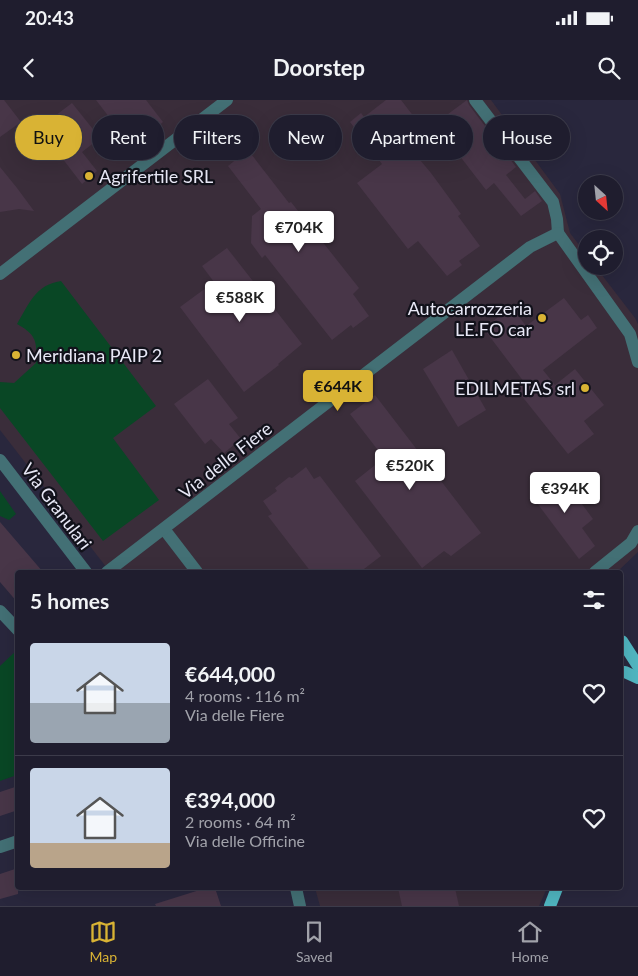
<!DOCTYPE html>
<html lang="en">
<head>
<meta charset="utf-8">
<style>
	body { margin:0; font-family:Lato,sans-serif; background:#272636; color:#f1f3f6; height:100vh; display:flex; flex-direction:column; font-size:19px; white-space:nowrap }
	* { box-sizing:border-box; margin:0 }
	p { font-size:16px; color:#a1a2aa }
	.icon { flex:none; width:28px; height:28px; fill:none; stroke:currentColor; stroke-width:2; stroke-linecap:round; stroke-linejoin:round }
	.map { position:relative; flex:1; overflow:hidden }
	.panel { position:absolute; left:15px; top:470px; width:608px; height:320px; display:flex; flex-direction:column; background:#1f1d2e; border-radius:5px; box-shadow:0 5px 20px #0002,0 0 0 1px #3c3b4a }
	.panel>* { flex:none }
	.banner { position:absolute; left:15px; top:15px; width:609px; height:45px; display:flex; gap:10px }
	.needle { width:32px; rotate:153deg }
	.fabs { position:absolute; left:578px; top:75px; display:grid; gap:10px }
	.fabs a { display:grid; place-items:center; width:45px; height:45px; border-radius:50%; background:#1f1d2e; box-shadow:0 5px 20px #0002,0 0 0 1px #3c3b4a; font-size:25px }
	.price { position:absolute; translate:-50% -42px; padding:0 11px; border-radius:5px; background:#fff; color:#222; font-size:16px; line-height:32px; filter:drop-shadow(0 1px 2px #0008) }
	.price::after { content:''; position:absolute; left:50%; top:30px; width:15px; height:11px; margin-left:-8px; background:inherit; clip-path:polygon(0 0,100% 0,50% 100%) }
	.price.current { background:#d9b334; color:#111 }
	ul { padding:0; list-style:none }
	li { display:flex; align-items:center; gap:15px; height:125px; padding:0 15px }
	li+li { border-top:1px solid #3c3b4a }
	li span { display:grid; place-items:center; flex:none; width:140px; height:100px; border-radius:5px; color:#555 }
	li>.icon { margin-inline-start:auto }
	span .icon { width:60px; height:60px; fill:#fffc; stroke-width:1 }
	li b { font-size:21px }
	h2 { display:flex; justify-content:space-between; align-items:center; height:60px; padding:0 15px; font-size:21px }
	.tag { padding:0 18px; border-radius:22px; background:#1f1d2e; box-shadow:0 5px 20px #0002,0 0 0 1px #3c3b4a; font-size:18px; line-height:45px }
	.tag.current { background:#d9b334; color:#111 }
	.status { display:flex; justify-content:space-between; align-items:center; height:35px; padding:0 25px; background:#1f1d2e; direction:ltr }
	.status svg { height:14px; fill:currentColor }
	header { display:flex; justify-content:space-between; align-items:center; height:65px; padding:0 15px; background:#1f1d2e; font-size:22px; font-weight:700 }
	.menu { display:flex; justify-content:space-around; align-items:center; height:70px; border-top:1px solid #3c3b4a; background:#1f1d2e; font-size:14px; color:#a1a2aa }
	.menu a { display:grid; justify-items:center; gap:2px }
	.menu .current { color:#d9b334 }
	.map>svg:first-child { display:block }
</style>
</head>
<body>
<div class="status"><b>20:43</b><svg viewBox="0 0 49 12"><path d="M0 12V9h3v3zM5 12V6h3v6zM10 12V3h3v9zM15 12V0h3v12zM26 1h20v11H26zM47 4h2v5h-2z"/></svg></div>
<header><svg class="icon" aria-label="back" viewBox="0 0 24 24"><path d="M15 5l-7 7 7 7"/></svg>Doorstep<svg class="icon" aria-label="search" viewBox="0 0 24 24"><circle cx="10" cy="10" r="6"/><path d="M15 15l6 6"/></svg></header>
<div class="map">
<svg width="638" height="806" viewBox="0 0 638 806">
	<rect width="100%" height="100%" fill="#29273d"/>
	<g fill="#3a2d3a">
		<path d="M0,0H491L560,94L570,133L586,154V166H595L635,218L638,224V452L617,472H110L0,330Z"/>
		<path d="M315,788H547L539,806H320Z"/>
	</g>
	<g fill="#094725">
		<path d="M61,181L156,306L113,338L159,400L103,441L0,308V282L14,283L36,263C37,242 37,235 17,224C29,204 35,185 61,181Z"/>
		<path d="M0,391L16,414L9,420L0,416Z"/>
		<path d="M17,550V675L0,681V566Z"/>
	</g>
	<g fill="#483648">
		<path d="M0,0H4L21,22L0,37Z"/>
		<path d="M96,0H146L163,22L132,47Z"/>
		<path d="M386,0H401L425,31L467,0L469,5L516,67L506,75L525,99L535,91L542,101L521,116L494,83L486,90L442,33L415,54L431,73L461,114L458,116L480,146L459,161L462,165L447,176L418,141L408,149L357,83L382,64L350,22L361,13L364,17Z"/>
		<path d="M72,3L100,38L82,52L97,71L82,84L39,28Z"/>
		<path d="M248,50L289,103L291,102L359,188L353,194L369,216L353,228L351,225L332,240L265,155L262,158L251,143L252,116L261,109L228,66Z"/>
		<path d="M0,67L17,88L34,111L19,109L0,112Z"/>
		<path d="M227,148L302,244L278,264L279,265L244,292L180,207L214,182L202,166Z"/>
		<path d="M564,198L581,220L588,215L597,228L543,270L555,285L575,269L604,305L584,321L594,334L568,354L517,290L524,282L484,229L511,206L526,226Z"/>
		<path d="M452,250L486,310L458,327L423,269Z"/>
		<path d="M208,279L238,318L229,324L241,339L224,353L211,339L205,344L174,304Z"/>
		<path d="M375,295L481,433L451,456L444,451L422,468L355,381L384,358L350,314Z"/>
		<path d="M306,367L314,379L320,376L381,456L360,472H311L268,416L272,414L263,401L277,391L275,388L284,381L289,377L292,378Z"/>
		<path d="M559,373L593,419L582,428L595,446L579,459L531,395Z"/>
		<path d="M0,422L43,472H18V503L0,482Z"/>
		<path d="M18,686V710L0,716V692Z"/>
		<path d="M18,768V794L0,799V774Z"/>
		<path d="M206,788H215L221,806H156L155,804Z"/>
		<path d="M398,788H455L459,806H402Z"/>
	</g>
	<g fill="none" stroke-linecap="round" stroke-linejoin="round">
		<g stroke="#437075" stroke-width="12">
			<path d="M475,0L553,102L557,119L558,133"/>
			<path d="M558,133L630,234L638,262"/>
			<path d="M0,174L227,0"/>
			<path d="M0,360L86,472"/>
			<path d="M164,429L197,472"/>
			<path d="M107,472L530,147L558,133"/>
			<path d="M595,472L631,443L638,431"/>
			<path d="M0,511L18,530"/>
			<path d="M0,747L18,741"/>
			<path d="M296,788L300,806"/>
		</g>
		<g stroke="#50b6c1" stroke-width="12">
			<path d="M622,541L638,566"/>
			<path d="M620,572H625L638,578"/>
			<path d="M550,806L557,788"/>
		</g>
	</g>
	<g fill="#d9b334" stroke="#12121b" stroke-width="2">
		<circle cx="89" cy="76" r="5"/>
		<circle cx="542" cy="218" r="5"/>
		<circle cx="16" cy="255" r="5"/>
		<circle cx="585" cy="288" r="5"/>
	</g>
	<g text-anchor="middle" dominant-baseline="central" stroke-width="4.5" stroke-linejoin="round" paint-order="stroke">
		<g font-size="18" fill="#e8e8f6" stroke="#12121b" text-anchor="start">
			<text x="99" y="76">Agrifertile SRL</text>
			<text x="532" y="208" text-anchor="end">Autocarrozzeria<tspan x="532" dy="21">LE.FO car</tspan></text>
			<text x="26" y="255">Meridiana PAIP 2</text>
			<text x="575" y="288" text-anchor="end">EDILMETAS srl</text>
		</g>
		<g font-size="18" fill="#e8e8f6" stroke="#12121b">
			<text transform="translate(225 360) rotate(-38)">Via delle Fiere</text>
			<text transform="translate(57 406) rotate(53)">Via Granulari</text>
		</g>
	</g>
</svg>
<div class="fabs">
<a><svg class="needle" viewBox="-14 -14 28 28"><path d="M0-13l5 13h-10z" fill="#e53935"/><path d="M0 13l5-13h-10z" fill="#a1a2aa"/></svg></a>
<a><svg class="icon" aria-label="locate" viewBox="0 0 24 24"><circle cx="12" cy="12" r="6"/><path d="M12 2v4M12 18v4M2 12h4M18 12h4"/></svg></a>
</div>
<b class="price" style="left:299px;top:153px">€704K</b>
<b class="price" style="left:240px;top:223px">€588K</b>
<b class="price current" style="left:338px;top:312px">€644K</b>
<b class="price" style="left:410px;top:391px">€520K</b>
<b class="price" style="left:565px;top:414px">€394K</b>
<div class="banner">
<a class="tag current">Buy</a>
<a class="tag">Rent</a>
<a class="tag">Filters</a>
<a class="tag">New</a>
<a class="tag">Apartment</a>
<a class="tag">House</a>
</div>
<section class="panel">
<h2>5 homes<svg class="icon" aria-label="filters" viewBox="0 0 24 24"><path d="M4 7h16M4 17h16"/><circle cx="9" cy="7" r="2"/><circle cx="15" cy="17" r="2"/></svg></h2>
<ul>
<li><span style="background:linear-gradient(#c9d6e8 60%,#9aa5b1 0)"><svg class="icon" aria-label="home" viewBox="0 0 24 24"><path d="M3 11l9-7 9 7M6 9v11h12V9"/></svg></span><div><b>€644,000</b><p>4 rooms · 116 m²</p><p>Via delle Fiere</p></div><svg class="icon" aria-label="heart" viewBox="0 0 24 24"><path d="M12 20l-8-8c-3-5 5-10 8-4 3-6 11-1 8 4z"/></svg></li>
<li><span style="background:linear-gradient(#c9d6e8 75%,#b9a48a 0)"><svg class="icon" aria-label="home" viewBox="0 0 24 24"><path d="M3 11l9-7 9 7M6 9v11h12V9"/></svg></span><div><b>€394,000</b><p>2 rooms · 64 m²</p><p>Via delle Officine</p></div><svg class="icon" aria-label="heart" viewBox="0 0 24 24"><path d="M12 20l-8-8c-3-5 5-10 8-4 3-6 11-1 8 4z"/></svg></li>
</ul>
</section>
</div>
<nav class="menu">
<a class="current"><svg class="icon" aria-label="map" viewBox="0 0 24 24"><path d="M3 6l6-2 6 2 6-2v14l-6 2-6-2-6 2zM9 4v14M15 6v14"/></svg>Map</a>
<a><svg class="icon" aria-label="saved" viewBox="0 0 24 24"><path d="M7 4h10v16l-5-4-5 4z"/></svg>Saved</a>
<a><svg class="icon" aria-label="home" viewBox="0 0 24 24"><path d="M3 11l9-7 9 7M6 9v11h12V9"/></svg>Home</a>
</nav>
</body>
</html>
